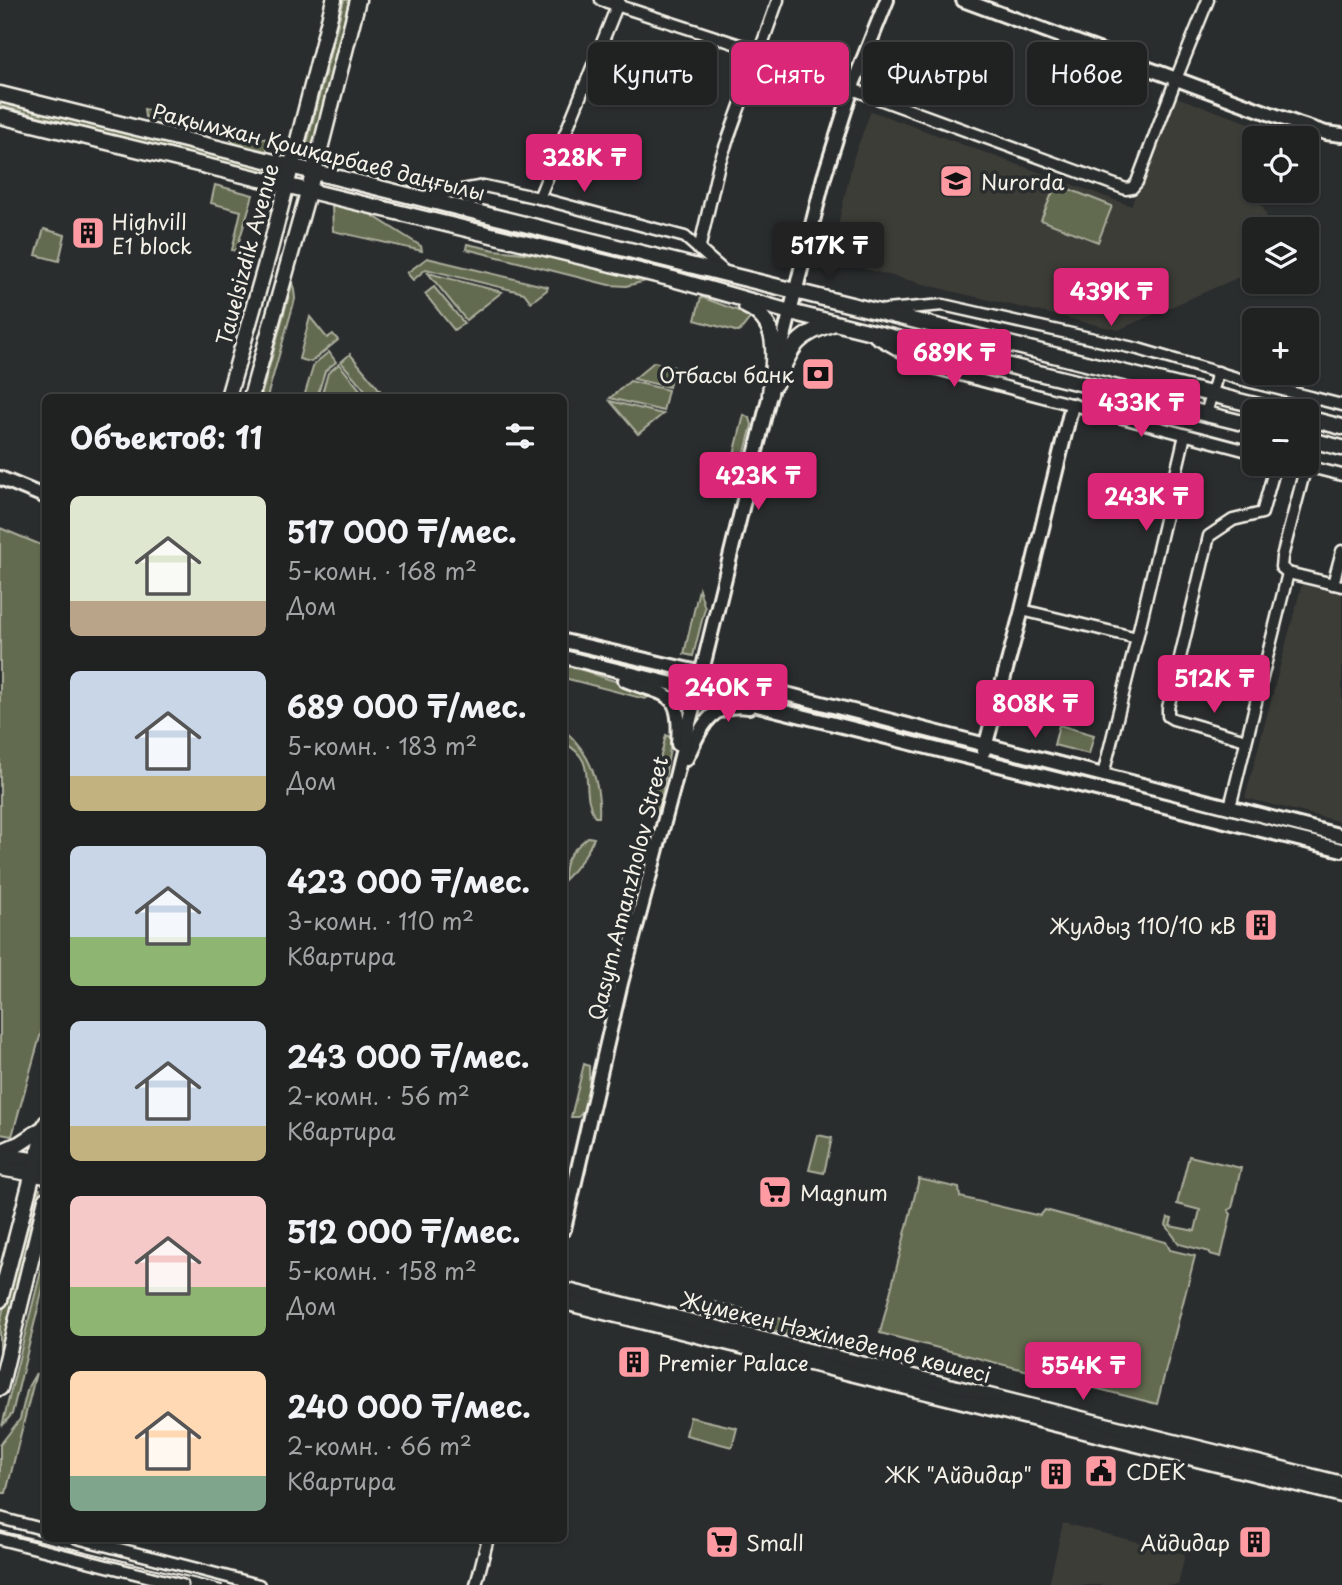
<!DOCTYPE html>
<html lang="ru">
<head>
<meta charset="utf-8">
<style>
	body { margin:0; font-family:"Playpen Sans",sans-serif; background:#2d2f2f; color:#f1f3f6; height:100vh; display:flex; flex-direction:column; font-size:26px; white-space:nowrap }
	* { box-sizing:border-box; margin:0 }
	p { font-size:23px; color:#a2a4a5 }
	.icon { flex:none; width:38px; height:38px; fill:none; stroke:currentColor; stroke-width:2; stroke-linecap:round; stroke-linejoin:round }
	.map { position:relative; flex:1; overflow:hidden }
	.panel { position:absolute; left:42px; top:394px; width:525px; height:1148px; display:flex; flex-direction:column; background:#202222; border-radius:10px; box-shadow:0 2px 5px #0004,0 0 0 2px #3d3f40 }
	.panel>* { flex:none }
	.top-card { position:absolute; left:588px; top:42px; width:648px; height:63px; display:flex; gap:14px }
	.fabs { position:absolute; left:1242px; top:126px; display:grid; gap:14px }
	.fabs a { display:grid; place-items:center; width:77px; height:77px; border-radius:10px; background:#202222; box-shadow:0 2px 5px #0004,0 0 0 2px #3d3f40; font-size:35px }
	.price { position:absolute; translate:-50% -60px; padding:0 16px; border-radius:7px; background:#db2777; color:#fff; font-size:23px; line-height:46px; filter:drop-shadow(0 2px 4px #0008) }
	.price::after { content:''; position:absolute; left:50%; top:42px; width:21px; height:16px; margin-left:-10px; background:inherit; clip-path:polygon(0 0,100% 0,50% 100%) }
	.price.active { background:#222; color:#fff }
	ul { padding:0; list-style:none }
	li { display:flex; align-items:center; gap:21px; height:175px; padding:0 28px }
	li span { display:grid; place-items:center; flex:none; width:196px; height:140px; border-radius:10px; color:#555 }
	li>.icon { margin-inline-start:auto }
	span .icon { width:84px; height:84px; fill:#fffc; stroke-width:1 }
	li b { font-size:30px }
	h2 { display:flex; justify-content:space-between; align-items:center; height:84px; padding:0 28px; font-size:30px }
	.chip { padding:0 24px; border-radius:10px; background:#202222; box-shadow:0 2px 5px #0004,0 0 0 2px #3d3f40; font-size:24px; line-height:63px }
	.chip.active { background:#db2777; color:#fff }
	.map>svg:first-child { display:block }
</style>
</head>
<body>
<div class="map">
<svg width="1342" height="1585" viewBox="0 0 1342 1585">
	<rect width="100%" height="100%" fill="#2a2d2e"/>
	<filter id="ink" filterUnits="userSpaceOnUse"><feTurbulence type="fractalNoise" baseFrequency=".0143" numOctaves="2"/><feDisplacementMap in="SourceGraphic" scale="14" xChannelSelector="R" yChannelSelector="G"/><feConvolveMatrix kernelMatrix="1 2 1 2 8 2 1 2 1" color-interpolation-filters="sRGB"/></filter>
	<g filter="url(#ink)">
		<g fill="#3d3d38">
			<path d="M1173,96L1280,134L1282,138H1255V157L1243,161L1272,229H1255V270L1118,330L955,292L830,260L854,156L871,111L1131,206Z"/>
			<path d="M1302,584L1342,594V822L1245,798Z"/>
			<path d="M1063,1523L1185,1554L1178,1585H1049Z"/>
		</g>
		<g fill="#626a50" stroke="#abae9c" stroke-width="2">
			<path d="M344,0H349L312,149L306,148Z"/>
			<path d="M0,99L277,169L276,176L0,106Z"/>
			<path d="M144,109L270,140L266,152L238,146L228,137L145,117Z"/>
			<path d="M1056,184L1112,206L1098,242L1041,220Z"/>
			<path d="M215,185L253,195L236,251L232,250L241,211L211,203Z"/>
			<path d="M332,204L370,214L421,246L422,251L333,231Z"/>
			<path d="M44,229L65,235L59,261L36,255Z"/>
			<path d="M467,244L495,250L542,255L646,281L626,286L609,285L466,249Z"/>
			<path d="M427,258L548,287L547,290L531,302L524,293L426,269L413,280L407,273Z"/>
			<path d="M428,273L502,292L466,320Z"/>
			<path d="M293,281L295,299L267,397H261Z"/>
			<path d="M434,287L464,323L454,330L425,294Z"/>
			<path d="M701,297L752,316L739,332L695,320Z"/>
			<path d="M310,317L327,338L333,334L338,340L311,362L299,359Z"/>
			<path d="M329,352L336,362L325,371L317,397H304L314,364Z"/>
			<path d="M350,354L380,390L371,397L341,362Z"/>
			<path d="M654,362L674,367L669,387L634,379Z"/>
			<path d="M339,364L366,397H321L328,373Z"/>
			<path d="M630,381L668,390L663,411L610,398Z"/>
			<path d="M610,401L662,414H663L638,434Z"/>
			<path d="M744,415L750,418L752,425L739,476L735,482L727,483Z"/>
			<path d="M0,528L46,547V1015L12,1136L0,1134Z"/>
			<path d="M699,589L705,608L693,656L684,654Z"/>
			<path d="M564,663L608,679L657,692L645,699L564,678Z"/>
			<path d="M1059,725L1094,735L1089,754L1054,745Z"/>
			<path d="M564,730C590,752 601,783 599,817H595C578,788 600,761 564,743Z"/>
			<path d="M666,735L670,737L671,743L660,806L656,812H647Z"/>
			<path d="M588,837L594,838C587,854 577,868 564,880C563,858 573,850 588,837Z"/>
			<path d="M584,1064L589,1066C589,1082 592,1106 578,1117H571Z"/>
			<path d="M818,1135L832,1138L824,1173L809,1170Z"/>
			<path d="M1189,1156L1241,1168L1232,1208L1228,1210L1231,1214L1221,1257L1210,1254V1252L1179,1244L1166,1225L1168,1218L1172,1219L1170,1226L1195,1231L1200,1210L1177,1204Z"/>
			<path d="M919,1179L959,1188L960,1197L1040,1216L1045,1210L1166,1242L1170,1250L1195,1256L1157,1404L880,1333Z"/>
			<path d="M33,1187L40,1189L0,1353V1323Z"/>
			<path d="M45,1255V1280L12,1414L2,1426Z"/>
			<path d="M714,1302L821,1329L817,1342L714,1316L711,1312Z"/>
			<path d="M36,1373L6,1493H0V1445L20,1419L28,1387Z"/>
			<path d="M690,1417L737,1428L732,1447L686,1435Z"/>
		</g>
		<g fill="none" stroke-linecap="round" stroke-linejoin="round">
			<defs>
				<g id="minor">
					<path d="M601,0L854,82"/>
					<path d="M852,89L1126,189L1132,188L1137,182L1176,79L1208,0"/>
					<path d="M424,197L484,186L539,198L685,237L725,272"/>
					<path d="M539,198L619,1"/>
					<path d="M699,250L719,164L778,0"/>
					<path d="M886,310L943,305L1138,349L1243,380L1342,405"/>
					<path d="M875,337L926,366L1255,453"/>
					<path d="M1206,414L1218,372"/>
					<path d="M1298,464L1342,475"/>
					<path d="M1288,573L1342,586"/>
					<path d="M1333,584L1342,551"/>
					<path d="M1022,610L1137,638L1103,775"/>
					<path d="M1137,638L1185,435"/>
					<path d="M1246,740L1173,719L1168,716V708L1209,536L1233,520L1262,513L1276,464"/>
					<path d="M1230,807L1288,573L1281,567L1282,557L1306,466"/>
					<path d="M0,1518L46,1530"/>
					<path d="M77,1538L259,1585"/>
					<path d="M0,1539L182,1585"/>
					<path d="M476,1585L488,1538"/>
				</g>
				<g id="tertiary">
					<path d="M963,0L1298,124L1326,133L1342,135"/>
					<path d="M777,365L824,177L854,82L887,0"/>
					<path d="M0,478L46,497"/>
					<path d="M564,641L720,677L1342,836"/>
					<path d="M564,657L1342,850"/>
					<path d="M625,680C668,697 682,689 678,744"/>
					<path d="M984,751L1022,610L1072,405"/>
					<path d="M686,759C701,729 709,701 749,707"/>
					<path d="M564,1229L621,983L674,785L772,386"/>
				</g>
				<g id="secondary">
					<path d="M0,94L1279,411"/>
					<path d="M0,116L673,279L790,312L1255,426"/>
					<path d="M746,306C783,323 773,361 770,394"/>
					<path d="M775,384C792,349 793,336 832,324"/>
					<path d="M228,397L269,253L334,0"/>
					<path d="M251,397L319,153L358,0"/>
					<path d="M1307,418L1342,427"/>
					<path d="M1307,439L1342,448"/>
					<path d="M0,1152L19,1144L45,1127"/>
					<path d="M0,1155L44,1162"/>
					<path d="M0,1168L46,1176"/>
					<path d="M564,1290L1342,1484"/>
					<path d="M0,1300L46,1123"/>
					<path d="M564,1302L1342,1495"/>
					<path d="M0,1388L46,1199"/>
				</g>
			</defs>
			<use href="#minor" stroke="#f4f1e8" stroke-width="15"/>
			<use href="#tertiary" stroke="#f4f1e8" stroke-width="18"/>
			<use href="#secondary" stroke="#f4f1e8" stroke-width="19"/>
			<use href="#minor" stroke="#2a2d2e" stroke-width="10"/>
			<use href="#tertiary" stroke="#2a2d2e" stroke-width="12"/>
			<use href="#secondary" stroke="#2a2d2e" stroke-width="14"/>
			<path stroke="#f4f1e8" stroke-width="2" d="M0,1531L222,1585"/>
		</g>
	</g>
	<defs>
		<symbol id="school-square" viewBox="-11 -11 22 22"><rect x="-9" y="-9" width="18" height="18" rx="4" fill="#ff9aa2" stroke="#2a2d2e"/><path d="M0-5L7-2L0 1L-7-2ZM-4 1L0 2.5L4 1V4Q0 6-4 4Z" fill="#111"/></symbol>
		<symbol id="building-square" viewBox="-11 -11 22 22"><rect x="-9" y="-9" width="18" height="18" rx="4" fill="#ff9aa2" stroke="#2a2d2e"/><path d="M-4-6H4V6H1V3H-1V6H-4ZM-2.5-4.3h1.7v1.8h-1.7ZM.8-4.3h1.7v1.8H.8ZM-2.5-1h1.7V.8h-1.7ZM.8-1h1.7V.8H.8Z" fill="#111"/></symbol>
		<symbol id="bank-square" viewBox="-11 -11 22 22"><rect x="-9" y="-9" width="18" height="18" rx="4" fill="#ff9aa2" stroke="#2a2d2e"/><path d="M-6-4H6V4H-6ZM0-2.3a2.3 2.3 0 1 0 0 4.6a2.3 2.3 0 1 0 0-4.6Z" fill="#111"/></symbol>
		<symbol id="supermarket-square" viewBox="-11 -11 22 22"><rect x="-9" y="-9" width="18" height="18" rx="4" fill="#ff9aa2" stroke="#2a2d2e"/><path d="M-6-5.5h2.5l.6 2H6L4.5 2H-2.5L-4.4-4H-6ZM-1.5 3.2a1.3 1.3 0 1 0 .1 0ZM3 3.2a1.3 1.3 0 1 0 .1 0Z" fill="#111"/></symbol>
		<symbol id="civic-square" viewBox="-11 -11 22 22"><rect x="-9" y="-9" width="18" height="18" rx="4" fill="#ff9aa2" stroke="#2a2d2e"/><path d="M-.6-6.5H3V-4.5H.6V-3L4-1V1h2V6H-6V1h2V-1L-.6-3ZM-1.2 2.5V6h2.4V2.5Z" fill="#111"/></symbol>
	</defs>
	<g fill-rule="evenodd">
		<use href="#school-square" x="937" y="162" width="38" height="38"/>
		<use href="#building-square" x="69" y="214" width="38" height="38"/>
		<use href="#bank-square" x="799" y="355" width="38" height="38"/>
		<use href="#building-square" x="1242" y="906" width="38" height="38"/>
		<use href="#supermarket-square" x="756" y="1173" width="38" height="38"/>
		<use href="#building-square" x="615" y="1343" width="38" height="38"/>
		<use href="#civic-square" x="1082" y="1452" width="38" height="38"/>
		<use href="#building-square" x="1037" y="1455" width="38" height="38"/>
		<use href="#supermarket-square" x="703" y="1523" width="38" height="38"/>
		<use href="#building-square" x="1236" y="1523" width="38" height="38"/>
	</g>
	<g text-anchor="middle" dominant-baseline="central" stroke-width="7" stroke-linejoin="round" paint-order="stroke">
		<g font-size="21" fill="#f4f1e8" stroke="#2a2d2e">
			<text transform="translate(319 151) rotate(14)">Рақымжан Қошқарбаев даңғылы</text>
			<text transform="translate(246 254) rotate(-75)">Tauelsizdik Avenue</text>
			<text transform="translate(627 888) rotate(-76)">Qasym Amanzholov Street</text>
			<text transform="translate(836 1336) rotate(14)">Жұмекен Нәжімеденов көшесі</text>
		</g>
		<g font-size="21" fill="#f4f1e8" stroke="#2a2d2e" text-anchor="start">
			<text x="981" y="181">Nurorda</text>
			<text x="112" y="221">Highvill<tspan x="112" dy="24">E1 block</tspan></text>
			<text x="794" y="374" text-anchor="end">Отбасы банк</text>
			<text x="1236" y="925" text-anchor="end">Жулдыз 110/10 кВ</text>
			<text x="800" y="1192">Magnum</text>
			<text x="658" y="1362">Premier Palace</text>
			<text x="1126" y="1471">CDEK</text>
			<text x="1032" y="1474" text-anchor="end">ЖК "Айдидар"</text>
			<text x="746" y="1542">Small</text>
			<text x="1230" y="1542" text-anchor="end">Айдидар</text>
		</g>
	</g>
</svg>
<div class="fabs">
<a><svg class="icon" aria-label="locate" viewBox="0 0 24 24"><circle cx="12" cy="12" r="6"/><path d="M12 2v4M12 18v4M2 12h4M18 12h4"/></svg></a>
<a><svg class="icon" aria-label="layers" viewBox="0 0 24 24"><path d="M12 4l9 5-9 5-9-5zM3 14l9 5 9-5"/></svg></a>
<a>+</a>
<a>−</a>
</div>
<b class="price" style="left:584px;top:194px">328K ₸</b>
<b class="price active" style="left:829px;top:282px">517K ₸</b>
<b class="price" style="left:1111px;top:328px">439K ₸</b>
<b class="price" style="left:954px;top:389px">689K ₸</b>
<b class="price" style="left:1141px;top:439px">433K ₸</b>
<b class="price" style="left:758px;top:512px">423K ₸</b>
<b class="price" style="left:1146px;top:533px">243K ₸</b>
<b class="price" style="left:1214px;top:715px">512K ₸</b>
<b class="price" style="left:728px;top:724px">240K ₸</b>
<b class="price" style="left:1035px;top:740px">808K ₸</b>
<b class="price" style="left:1083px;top:1402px">554K ₸</b>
<div class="top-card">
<a class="chip">Купить</a>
<a class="chip active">Снять</a>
<a class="chip">Фильтры</a>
<a class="chip">Новое</a>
</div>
<section class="panel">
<h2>Объектов: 11<svg class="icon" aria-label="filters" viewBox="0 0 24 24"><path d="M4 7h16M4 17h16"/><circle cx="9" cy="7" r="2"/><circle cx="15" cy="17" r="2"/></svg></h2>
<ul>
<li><span style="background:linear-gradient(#dfe7d0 75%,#b9a48a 0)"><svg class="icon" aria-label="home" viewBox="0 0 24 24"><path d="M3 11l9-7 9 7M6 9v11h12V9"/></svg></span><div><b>517 000 ₸/мес.</b><p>5-комн. · 168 m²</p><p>Дом</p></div></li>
<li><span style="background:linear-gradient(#c9d6e8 75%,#c2b280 0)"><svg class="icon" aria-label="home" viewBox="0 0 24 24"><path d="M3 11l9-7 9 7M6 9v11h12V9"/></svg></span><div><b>689 000 ₸/мес.</b><p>5-комн. · 183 m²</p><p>Дом</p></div></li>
<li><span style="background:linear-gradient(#c9d6e8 65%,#8fb573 0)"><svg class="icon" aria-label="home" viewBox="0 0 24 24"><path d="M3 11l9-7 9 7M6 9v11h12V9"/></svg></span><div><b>423 000 ₸/мес.</b><p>3-комн. · 110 m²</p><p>Квартира</p></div></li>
<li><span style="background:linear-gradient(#c9d6e8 75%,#c2b280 0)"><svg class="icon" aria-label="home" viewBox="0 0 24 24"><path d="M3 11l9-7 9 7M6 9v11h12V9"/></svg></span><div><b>243 000 ₸/мес.</b><p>2-комн. · 56 m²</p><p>Квартира</p></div></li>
<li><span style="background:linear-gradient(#f6c9c9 65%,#8fb573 0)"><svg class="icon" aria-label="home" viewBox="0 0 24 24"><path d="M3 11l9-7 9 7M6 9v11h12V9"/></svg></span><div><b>512 000 ₸/мес.</b><p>5-комн. · 158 m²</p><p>Дом</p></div></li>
<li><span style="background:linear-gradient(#ffd9b3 75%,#7fa58c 0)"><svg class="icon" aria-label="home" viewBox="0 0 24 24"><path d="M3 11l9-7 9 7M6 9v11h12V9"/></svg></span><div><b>240 000 ₸/мес.</b><p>2-комн. · 66 m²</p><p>Квартира</p></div></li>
</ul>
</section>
</div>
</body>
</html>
